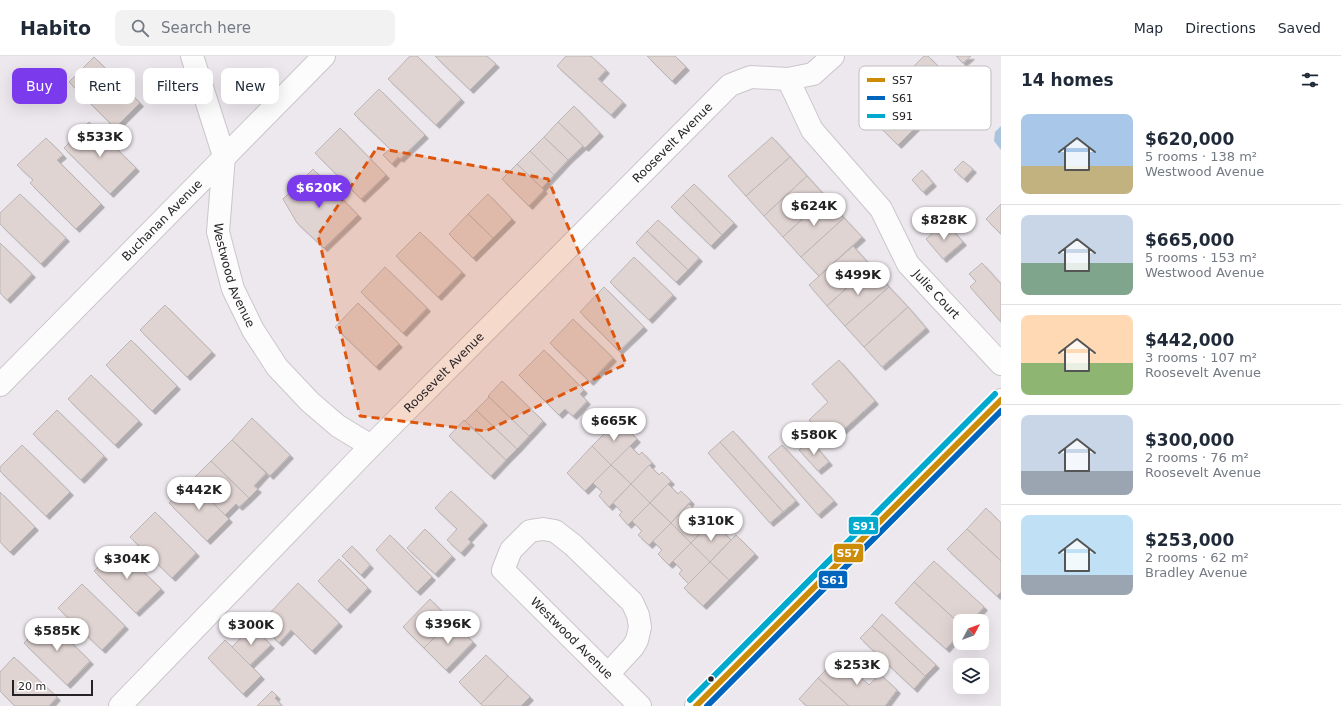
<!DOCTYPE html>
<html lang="en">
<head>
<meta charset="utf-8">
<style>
	body { margin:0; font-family:"DejaVu Sans",sans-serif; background:#f2f2f3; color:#1f2937; height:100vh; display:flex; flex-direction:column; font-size:15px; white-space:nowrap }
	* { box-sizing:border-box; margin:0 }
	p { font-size:13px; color:#747a83 }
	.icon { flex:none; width:22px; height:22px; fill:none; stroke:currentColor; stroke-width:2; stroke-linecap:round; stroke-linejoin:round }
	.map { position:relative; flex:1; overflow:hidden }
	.panel { display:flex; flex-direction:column; background:#fff; width:340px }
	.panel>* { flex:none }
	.banner { position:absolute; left:12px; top:12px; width:380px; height:36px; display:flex; gap:8px }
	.needle { width:26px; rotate:49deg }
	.controls { position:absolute; left:953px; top:558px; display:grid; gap:8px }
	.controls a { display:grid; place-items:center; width:36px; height:36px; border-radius:8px; background:#fff; box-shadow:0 4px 16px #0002; font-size:20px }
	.scale { position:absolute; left:12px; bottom:10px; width:81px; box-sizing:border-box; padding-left:4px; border:2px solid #262226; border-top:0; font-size:11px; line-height:14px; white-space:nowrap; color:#262226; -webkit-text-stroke:3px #fff; paint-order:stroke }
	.price { position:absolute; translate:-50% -34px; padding:0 9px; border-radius:14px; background:#fff; color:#222; font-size:13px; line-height:26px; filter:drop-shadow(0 1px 2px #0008) }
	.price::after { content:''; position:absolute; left:50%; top:24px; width:12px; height:9px; margin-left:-6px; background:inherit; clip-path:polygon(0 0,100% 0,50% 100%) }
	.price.selected { background:#7c3aed; color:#fff }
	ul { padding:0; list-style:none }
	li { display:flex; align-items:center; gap:12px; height:100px; padding:0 20px }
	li+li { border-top:1px solid #e0e1e3 }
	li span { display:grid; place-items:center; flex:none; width:112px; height:80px; border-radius:8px; color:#555 }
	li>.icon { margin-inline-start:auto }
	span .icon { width:48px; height:48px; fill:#fffc; stroke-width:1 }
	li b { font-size:17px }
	h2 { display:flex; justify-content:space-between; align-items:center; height:48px; padding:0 20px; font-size:17px }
	.tag { padding:0 14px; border-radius:8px; background:#fff; box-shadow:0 4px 16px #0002; font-size:14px; line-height:36px }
	.tag.selected { background:#7c3aed; color:#fff }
	header { display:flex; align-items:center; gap:24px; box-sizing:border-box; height:56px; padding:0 20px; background:#fff; border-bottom:1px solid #e0e1e3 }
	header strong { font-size:19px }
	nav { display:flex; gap:22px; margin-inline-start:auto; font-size:14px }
	.search { width:280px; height:36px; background:#f2f2f3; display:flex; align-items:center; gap:10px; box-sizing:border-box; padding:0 14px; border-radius:8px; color:#747a83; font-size:15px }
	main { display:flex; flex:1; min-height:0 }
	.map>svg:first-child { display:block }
</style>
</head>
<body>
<header>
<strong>Habito</strong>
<div class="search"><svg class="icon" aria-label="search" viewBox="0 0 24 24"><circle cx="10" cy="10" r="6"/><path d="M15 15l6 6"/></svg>Search here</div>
<nav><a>Map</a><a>Directions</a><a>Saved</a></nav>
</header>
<main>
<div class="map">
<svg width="1001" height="650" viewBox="0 0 1001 650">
	<defs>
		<filter id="shadow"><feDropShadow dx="3.5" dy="3.5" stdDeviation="0" flood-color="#0004"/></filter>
	</defs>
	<rect width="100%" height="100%" fill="#ede8ed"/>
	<path fill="#abc4de" d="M1001,70V94L994,85L995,76Z"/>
	<g fill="#e0d4d2" stroke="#bab5b6" filter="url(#shadow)">
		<path d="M410,0H417L461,43L436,69L388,23Z"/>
		<path d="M435,0H487L496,8L470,34Z"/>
		<path d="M566,0H591L606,14L598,23L623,46L611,59L557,10Z"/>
		<path d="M647,0H675L686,11L672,25Z"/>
		<path d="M924,0H928L966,39L944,60L905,19Z"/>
		<path d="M956,0H971L963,7Z"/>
		<path d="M94,1L140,47L115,72L69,26Z"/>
		<path d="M379,33L425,79L400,103L398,101L392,108L383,99L390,93L354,58Z"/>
		<path d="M890,35L921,66L898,89L867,58Z"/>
		<path d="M574,50L600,77L585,92L558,66Z"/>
		<path d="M89,66L136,112L110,138L64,92Z"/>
		<path d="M558,66L583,90L568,104L544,81Z"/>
		<path d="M340,72L386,119L361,143L315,97Z"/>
		<path d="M544,81L568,104L554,119L530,95Z"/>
		<path d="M772,81L790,101L746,140L728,120Z"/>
		<path d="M46,82L63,99L57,104L101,148L76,173L30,127L33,124L17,109Z"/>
		<path d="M530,95L554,119L542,132L517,108Z"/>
		<path d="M790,101L807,120L764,160L746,140Z"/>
		<path d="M963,105L973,113L964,123L954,114Z"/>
		<path d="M517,108L544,134L529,150L502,123Z"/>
		<path d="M313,113L358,159L324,192L297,167L283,143Z"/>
		<path d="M922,114L933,127L923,136L912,124Z"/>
		<path d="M807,120L826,141L783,181L764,160Z"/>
		<path d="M694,128L734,167L722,179L683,139Z"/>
		<path d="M20,138L66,182L41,208L0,168V157Z"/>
		<path d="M488,138L512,163L493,182L468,158Z"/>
		<path d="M683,139L722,179L711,190L671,151Z"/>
		<path d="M826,141L844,162L801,201L783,181Z"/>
		<path d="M1001,148V178L986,163Z"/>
		<path d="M468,158L493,182L473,202L449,178Z"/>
		<path d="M844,162L862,181L819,220L801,201Z"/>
		<path d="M658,164L699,202L688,214L647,175Z"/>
		<path d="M945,166L963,186L943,203L926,183Z"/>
		<path d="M647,175L688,214L676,226L636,187Z"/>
		<path d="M420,176L462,216L438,241L396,200Z"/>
		<path d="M0,187L32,218L7,244L0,237Z"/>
		<path d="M853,190L871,210L827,250L809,229Z"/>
		<path d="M634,201L673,239L649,264L610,226Z"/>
		<path d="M982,207L1001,228V266L970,231L976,225L969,218Z"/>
		<path d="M871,210L889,231L845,270L827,250Z"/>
		<path d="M385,211L427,252L403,277L361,236Z"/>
		<path d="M604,231L644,271L619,295L580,256Z"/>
		<path d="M889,231L908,251L864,291L845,270Z"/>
		<path d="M358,247L399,288L376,311L335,271Z"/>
		<path d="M165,249L212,296L187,321L140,274Z"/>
		<path d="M908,251L926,272L882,311L864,291Z"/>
		<path d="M573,263L613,302L590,326L550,287Z"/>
		<path d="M131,284L177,330L152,355L106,309Z"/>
		<path d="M544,294L584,334L580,338L587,345L573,360L565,353L559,359L519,319Z"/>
		<path d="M839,304L875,345L829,387L809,364L828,346L812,328Z"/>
		<path d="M91,319L139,365L115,389L68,343Z"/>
		<path d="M502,325L543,365L529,380L488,340Z"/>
		<path d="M489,341L529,380L517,393L476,354Z"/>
		<path d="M57,354L104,400L81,424L33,378Z"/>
		<path d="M476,354L517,393L506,404L465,365Z"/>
		<path d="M252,362L290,399L270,420L232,384Z"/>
		<path d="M464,364L506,404L491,420L449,380Z"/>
		<path d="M618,364L637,383L611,409L592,390Z"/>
		<path d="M733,375L796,445L783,456L720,386Z"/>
		<path d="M232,384L266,417L254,430L258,433L249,442L211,405Z"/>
		<path d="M810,384L829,406L818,415L799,394Z"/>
		<path d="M720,386L783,456L770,467L708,397Z"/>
		<path d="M22,389L70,436L46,460L0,415V411Z"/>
		<path d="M782,389L834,445L818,459L768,401Z"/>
		<path d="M592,390L611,409L585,435L567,417Z"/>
		<path d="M630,390L639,399L642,396L652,407L631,428L611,409Z"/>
		<path d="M211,405L249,442L239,451L236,448L225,459L191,425Z"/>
		<path d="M611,409L631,428L609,451L599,440L602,436L593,427Z"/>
		<path d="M649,409L659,419L662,416L671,425L650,447L631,428Z"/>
		<path d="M191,425L229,463L207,485L169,447Z"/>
		<path d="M631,428L650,447L628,469L619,459L622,456L613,447Z"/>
		<path d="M668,428L678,438L681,435L691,445L671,467L650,447Z"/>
		<path d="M451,435L484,466L468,483L471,486L461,497L447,484L457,473L435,452Z"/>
		<path d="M0,436L35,471L10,496L0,486Z"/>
		<path d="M650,447L671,467L649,489L638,479L642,475L632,465Z"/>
		<path d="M689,448L698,457L701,454L712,465L691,487L671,467Z"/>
		<path d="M986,452L1001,467V505L967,473Z"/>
		<path d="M155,456L196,497L172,522L130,481Z"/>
		<path d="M671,467L691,487L669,509L658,498L662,494L653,485Z"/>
		<path d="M709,468L719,477L721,474L731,484L710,506L691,487Z"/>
		<path d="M425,473L452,500L435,518L407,492Z"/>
		<path d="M967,473L1001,505V536L997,540L947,493Z"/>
		<path d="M390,479L432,521L417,536L376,494Z"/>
		<path d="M736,479L755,498L729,524L710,506Z"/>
		<path d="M691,487L710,506L689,528L679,518L682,514L673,505Z"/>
		<path d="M352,490L370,509L361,519L342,500Z"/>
		<path d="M118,491L161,533L136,557L94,515Z"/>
		<path d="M339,503L368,532L347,554L318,525Z"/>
		<path d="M934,505L984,551L971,565H960V568L914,526Z"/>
		<path d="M710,506L729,524L703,550L684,532Z"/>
		<path d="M914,526L960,568V577L946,593L895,547Z"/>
		<path d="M298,527L339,567L312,595L291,574L279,587L261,569L269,561L268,559Z"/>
		<path d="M82,528L125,570L102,594L58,552Z"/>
		<path d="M430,543L451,565L424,592L403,571Z"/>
		<path d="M882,558L936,609L925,620L872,570Z"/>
		<path d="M47,563L90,605L67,629L24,587Z"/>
		<path d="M451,565L473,586L446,614L424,592Z"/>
		<path d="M252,570L271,589L250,609L232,591Z"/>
		<path d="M872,570L925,620L914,633L860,582Z"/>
		<path d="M225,584L261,620L243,638L208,602Z"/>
		<path d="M486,599L508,620L481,648L459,626Z"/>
		<path d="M14,601L57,641L49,650H15L0,635V616Z"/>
		<path d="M838,601L869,629L880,618L897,634L885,650H849L818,622Z"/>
		<path d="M508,620L530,641L521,650H483L481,648Z"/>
		<path d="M818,622L849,650H807L799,643Z"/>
		<path d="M272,635L277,640L275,642L282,650H257Z"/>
	</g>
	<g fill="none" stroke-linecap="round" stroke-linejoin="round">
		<defs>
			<g id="minor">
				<path id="s1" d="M192,0L224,100L218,176L233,233L253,274L277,311L310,346L338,370L371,390"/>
				<path id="s2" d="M788,23L812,74L881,153L908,208L1001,308"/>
				<path id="s3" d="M0,329L324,0"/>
				<path id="s4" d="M608,618L633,591L637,584L640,571L638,559L632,546L573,489L555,475L543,473L530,475L511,494L503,514L640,650"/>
				<path id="s5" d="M120,650L371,390L730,29L751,21L788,23L813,18L833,0"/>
				<path d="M696,650L1001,344"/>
			</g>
		</defs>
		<use href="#minor" stroke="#cac6ca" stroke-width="24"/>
		<use href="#minor" stroke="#fcfcfc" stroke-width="22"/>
		<defs>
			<path id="bus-1" d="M696,650L1001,344"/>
			<path id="bus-2" d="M707,650L1001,355"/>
			<path id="bus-3" d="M690,644L995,338"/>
		</defs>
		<use href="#bus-1" stroke="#fff" stroke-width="9"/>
		<use href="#bus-2" stroke="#fff" stroke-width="9"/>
		<use href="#bus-3" stroke="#fff" stroke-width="9"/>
		<use href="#bus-1" stroke="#cd8c08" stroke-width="6"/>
		<use href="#bus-2" stroke="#0065bd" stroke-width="6"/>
		<use href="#bus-3" stroke="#00a9ce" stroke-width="6"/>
	</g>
	<path fill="#de560d" fill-opacity="0.2" stroke="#de560d" stroke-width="3" stroke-dasharray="8 5" stroke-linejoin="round" d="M377,92L548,123L626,308L486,375L360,360L318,179Z"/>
	<circle fill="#262226" stroke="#fff" stroke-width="1.5" cx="711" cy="623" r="3.5"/>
	<g text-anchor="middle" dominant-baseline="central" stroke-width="3" stroke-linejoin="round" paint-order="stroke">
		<g font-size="12" fill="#262226" stroke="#fff">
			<text stroke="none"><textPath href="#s5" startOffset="789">Roosevelt Avenue</textPath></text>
			<text stroke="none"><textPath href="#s3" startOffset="231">Buchanan Avenue</textPath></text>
			<text stroke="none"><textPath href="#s1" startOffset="227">Westwood Avenue</textPath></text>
			<text stroke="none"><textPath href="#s2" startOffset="264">Julie Court</textPath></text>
			<text stroke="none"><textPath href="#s5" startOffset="465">Roosevelt Avenue</textPath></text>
			<text stroke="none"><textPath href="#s4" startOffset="360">Westwood Avenue</textPath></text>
		</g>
	</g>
	<rect x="859" y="10" width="132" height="64" rx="6" fill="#fff" stroke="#bebdbe" stroke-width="1"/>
	<rect x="867" y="22" width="18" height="4" fill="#cd8c08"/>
	<rect x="867" y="40" width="18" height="4" fill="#0065bd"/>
	<rect x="867" y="58" width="18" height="4" fill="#00a9ce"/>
	<g font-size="11" fill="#262226">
		<text x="892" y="28">S57</text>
		<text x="892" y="46">S61</text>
		<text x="892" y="64">S91</text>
	</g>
	<g stroke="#fff" stroke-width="1.5">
		<rect x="848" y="460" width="31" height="19" rx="4" fill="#00a9ce"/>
		<rect x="833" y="487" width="31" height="20" rx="4" fill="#cd8c08"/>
		<rect x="818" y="514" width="30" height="19" rx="4" fill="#0065bd"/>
	</g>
	<g font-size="11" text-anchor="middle" font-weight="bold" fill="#fff">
		<text x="864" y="474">S91</text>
		<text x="848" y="501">S57</text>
		<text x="833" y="528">S61</text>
	</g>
</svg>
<div class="controls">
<a><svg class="needle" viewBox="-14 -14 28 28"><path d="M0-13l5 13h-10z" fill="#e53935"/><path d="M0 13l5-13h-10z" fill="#747a83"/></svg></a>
<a><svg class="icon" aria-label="layers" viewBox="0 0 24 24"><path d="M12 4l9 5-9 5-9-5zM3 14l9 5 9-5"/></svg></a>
</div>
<div class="scale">20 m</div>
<b class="price" style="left:100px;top:102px">$533K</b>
<b class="price selected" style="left:319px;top:153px">$620K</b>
<b class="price" style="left:814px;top:171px">$624K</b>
<b class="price" style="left:944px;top:185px">$828K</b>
<b class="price" style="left:858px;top:240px">$499K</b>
<b class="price" style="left:614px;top:386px">$665K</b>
<b class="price" style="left:814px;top:400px">$580K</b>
<b class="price" style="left:199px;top:455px">$442K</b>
<b class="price" style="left:711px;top:486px">$310K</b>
<b class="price" style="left:127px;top:524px">$304K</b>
<b class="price" style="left:448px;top:589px">$396K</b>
<b class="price" style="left:251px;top:590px">$300K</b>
<b class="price" style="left:57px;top:596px">$585K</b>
<b class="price" style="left:857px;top:630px">$253K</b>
<div class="banner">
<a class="tag selected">Buy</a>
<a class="tag">Rent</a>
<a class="tag">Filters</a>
<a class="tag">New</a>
</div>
</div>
<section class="panel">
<h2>14 homes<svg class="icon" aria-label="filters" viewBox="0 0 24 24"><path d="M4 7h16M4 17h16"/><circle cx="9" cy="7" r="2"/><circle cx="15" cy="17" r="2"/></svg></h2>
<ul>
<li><span style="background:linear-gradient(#a9c7e8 65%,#c2b280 0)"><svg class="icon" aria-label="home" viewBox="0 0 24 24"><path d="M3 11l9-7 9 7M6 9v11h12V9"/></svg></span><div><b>$620,000</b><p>5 rooms · 138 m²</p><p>Westwood Avenue</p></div></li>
<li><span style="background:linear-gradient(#c9d6e8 60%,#7fa58c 0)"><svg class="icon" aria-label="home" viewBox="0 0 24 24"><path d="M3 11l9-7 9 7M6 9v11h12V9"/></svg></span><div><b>$665,000</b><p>5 rooms · 153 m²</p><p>Westwood Avenue</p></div></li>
<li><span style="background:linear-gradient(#ffd9b3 60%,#8fb573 0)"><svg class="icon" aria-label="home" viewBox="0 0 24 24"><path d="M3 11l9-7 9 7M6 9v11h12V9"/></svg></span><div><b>$442,000</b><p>3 rooms · 107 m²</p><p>Roosevelt Avenue</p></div></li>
<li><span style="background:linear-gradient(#c9d6e8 70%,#9aa5b1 0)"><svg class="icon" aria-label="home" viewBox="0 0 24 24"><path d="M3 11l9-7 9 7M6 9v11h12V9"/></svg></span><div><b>$300,000</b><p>2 rooms · 76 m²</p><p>Roosevelt Avenue</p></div></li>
<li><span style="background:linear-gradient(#bfe0f5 75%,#9aa5b1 0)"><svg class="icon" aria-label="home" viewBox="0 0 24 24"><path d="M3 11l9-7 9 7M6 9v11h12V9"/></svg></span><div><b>$253,000</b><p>2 rooms · 62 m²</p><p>Bradley Avenue</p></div></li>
</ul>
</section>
</main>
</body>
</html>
